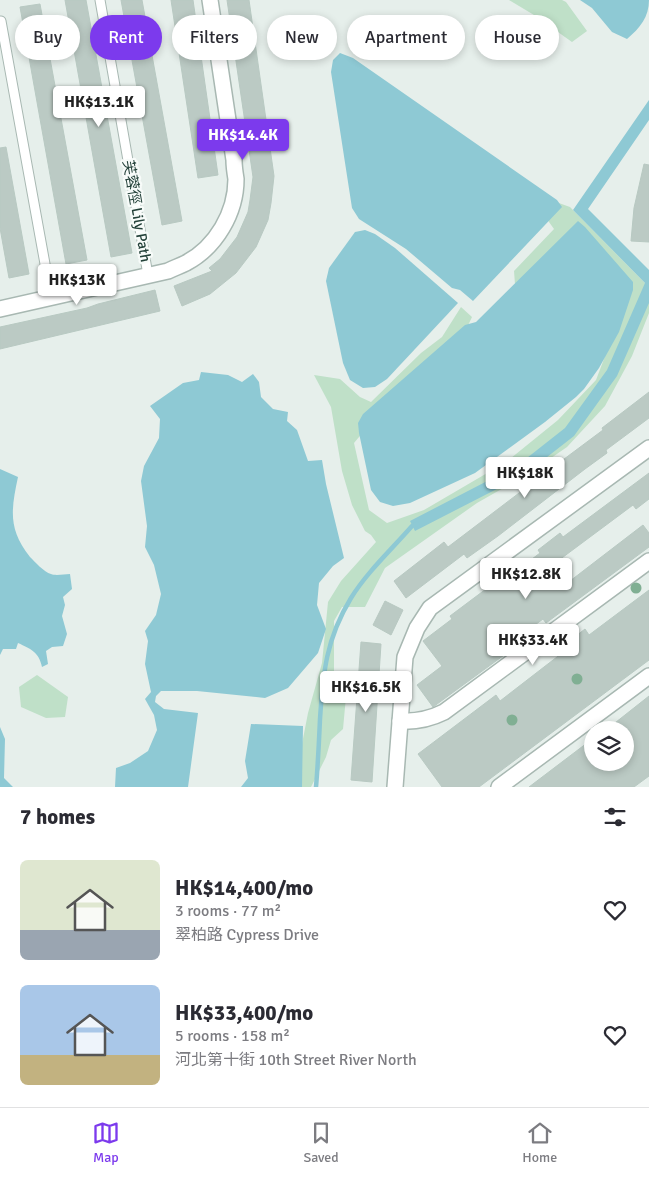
<!DOCTYPE html>
<html lang="en">
<head>
<meta charset="utf-8">
<style>
	body { margin:0; font-family:Signika,"Noto Sans TC",sans-serif; background:#f2f2f3; color:#2b2b33; height:100vh; display:flex; flex-direction:column; font-size:19px; white-space:nowrap }
	* { box-sizing:border-box; margin:0 }
	p { font-size:16px; color:#7c7c81 }
	.icon { flex:none; width:28px; height:28px; fill:none; stroke:currentColor; stroke-width:2; stroke-linecap:round; stroke-linejoin:round }
	.map { position:relative; height:787px; overflow:hidden }
	.sheet { display:flex; flex-direction:column; background:#fff; flex:1 }
	.sheet>* { flex:none }
	.banner { position:absolute; left:15px; top:15px; width:620px; height:45px; display:flex; gap:10px }
	.controls { position:absolute; left:584px; top:721px; display:grid; gap:10px }
	.controls a { display:grid; place-items:center; width:50px; height:50px; border-radius:50%; background:#fff; box-shadow:0 2px 8px #0003; font-size:25px }
	.price { position:absolute; translate:-50% -42px; padding:0 11px; border-radius:5px; background:#fff; color:#222; font-size:16px; line-height:32px; filter:drop-shadow(0 1px 2px #0008) }
	.price::after { content:''; position:absolute; left:50%; top:30px; width:15px; height:11px; margin-left:-8px; background:inherit; clip-path:polygon(0 0,100% 0,50% 100%) }
	.price.on { background:#7c3aed; color:#fff }
	ul { padding:0; list-style:none }
	li { display:flex; align-items:center; gap:15px; height:125px; padding:0 20px }
	li span { display:grid; place-items:center; flex:none; width:140px; height:100px; border-radius:8px; color:#555 }
	li>.icon { margin-inline-start:auto }
	span .icon { width:60px; height:60px; fill:#fffc; stroke-width:1 }
	li b { font-size:21px }
	h2 { display:flex; justify-content:space-between; align-items:center; height:60px; padding:0 20px; font-size:21px }
	.chip { padding:0 18px; border-radius:22px; background:#fff; box-shadow:0 2px 8px #0003; font-size:18px; line-height:45px }
	.chip.on { background:#7c3aed; color:#fff }
	.menu { display:flex; justify-content:space-around; align-items:center; height:70px; border-top:1px solid #e1e1e2; background:#fff; font-size:14px; color:#7c7c81 }
	.menu a { display:grid; justify-items:center; gap:2px }
	.menu .on { color:#7c3aed }
	.map>svg:first-child { display:block }
</style>
</head>
<body>
<div class="map">
<svg width="649" height="787" viewBox="0 0 649 787">
	<rect width="100%" height="100%" fill="#e6efeb"/>
	<g fill="#bfe0c8">
		<path d="M509,0H562L566,2L587,31L572,42L534,15Z"/>
		<path d="M542,197L570,207L645,283L649,301V313L632,356L605,406L567,447L528,474L477,503L385,568L365,607H342L334,621V676L348,675L343,729L331,740L326,757L311,787H301L294,785L308,713L322,663L328,602L341,581L376,542L371,535L365,531L352,505L342,471L331,407L314,375L340,379L360,397L371,402L421,353L442,337L461,307L472,317L461,340L369,425L354,443L369,510L387,523L424,510L506,462L558,420L596,380L621,314L516,298L514,271L554,229L539,208Z"/>
		<path d="M37,675L68,697L65,717L46,718L21,707L19,687Z"/>
	</g>
	<g fill="#8ec9d4">
		<path d="M580,0H649C649,17 640,28 627,39L612,32L592,8Z"/>
		<path d="M340,53L353,58L557,200L562,207L473,301L460,290L452,288L406,249L359,219L352,208L331,72L333,60Z"/>
		<path d="M649,100V120L588,209L649,270V303L617,376L574,436L524,475L415,531L410,521L518,465L565,428L607,370L645,283L573,210Z"/>
		<path d="M578,221L585,227L633,282V290L619,332L599,368L584,389L576,397L545,422L475,473L410,503L393,506L380,502L371,490L359,433L358,423L363,414L465,325L476,322Z"/>
		<path d="M365,230L375,234L395,248L458,303L387,379L375,387L363,388L350,380L343,363L326,281L329,268L355,232Z"/>
		<path d="M201,372L228,375L242,382L253,374L259,382L261,397L273,409L288,412L287,421L297,430L308,461L322,460L326,484L344,558L333,566L319,583L317,605L326,629L318,653L288,688L265,698L197,691H161L156,696L155,702L164,709L198,713L188,787H115L116,768L130,763L148,751L157,730L154,715L145,699L151,692L145,664L148,641L145,631L156,615L161,594L154,565L145,547L147,526L141,481L144,466L159,438L160,419L150,406L183,383L199,380Z"/>
		<path d="M0,469L18,477C11,510 8,529 30,557C35,562 44,572 51,574C56,576 64,574 70,574L72,589L63,597L65,605L62,616L67,634L63,646L52,647L46,651L48,664L42,667C39,652 31,649 18,643L16,649H3L0,655Z"/>
		<path d="M251,724L303,726L302,787H241L248,778L245,761Z"/>
		<path d="M0,727L5,739L4,778L13,787H0Z"/>
	</g>
	<g fill="none" stroke-linecap="round" stroke-linejoin="round">
		<path stroke="#8ec9d4" stroke-width="4.5" d="M316,787C318,764 319,741 320,719C323,673 326,639 351,598C367,572 392,549 412,526L417,524"/>
	</g>
	<g fill="#bbcac4" stroke="#b8c9c2">
		<path d="M65,0H86L132,253L111,257Z"/>
		<path d="M121,0H142L182,221L162,225Z"/>
		<path d="M171,0H193L218,175L198,178Z"/>
		<path d="M227,0H249L274,176L271,203L268,220L256,247L236,273L210,294L182,306L174,286L212,271L209,268L220,259L237,237L248,212L250,200L253,177Z"/>
		<path d="M40,4L87,260L66,264L20,7Z"/>
		<path d="M6,147L29,274L9,278L0,228V148Z"/>
		<path d="M644,164L649,165V242L631,241L634,208Z"/>
		<path d="M155,290L160,311L0,349V327L87,308L98,304Z"/>
		<path d="M649,392V418L606,450L607,453L585,469L498,536L467,558L464,554L406,598L394,581L444,542L448,547L477,525L548,471L603,430L602,428Z"/>
		<path d="M649,473V499L636,509L633,505L543,572L557,591L643,525L649,533V547L546,623L543,619L508,645L511,650L433,707L417,685L442,666L423,641L452,619L450,616L502,577L504,580L540,553L538,550L560,533L563,537Z"/>
		<path d="M649,590V660L479,787H442L418,754L496,695L500,701L566,650L563,646L585,629L589,635Z"/>
		<path d="M385,601L403,610L391,635L373,625Z"/>
		<path d="M361,642L381,644L372,782L351,780Z"/>
		<path d="M649,696V776L634,787H529L587,743L592,750V762H625V730H606Z"/>
	</g>
	<g fill="none" stroke-linecap="round" stroke-linejoin="round">
		<defs>
			<g id="lane">
				<path d="M100,0L148,275"/>
				<path d="M1,21L51,297"/>
			</g>
			<g id="street">
				<path d="M0,309L168,271C174,268 180,266 186,263C216,247 236,213 236,179C235,173 234,166 234,160L210,0"/>
				<path d="M400,721C417,722 430,719 444,712L649,561"/>
				<path d="M395,787L405,657L417,628L430,608L649,448"/>
				<path d="M499,787L649,676"/>
			</g>
		</defs>
		<use href="#lane" stroke="#a8b8b2" stroke-width="11"/>
		<use href="#street" stroke="#a8b8b2" stroke-width="18"/>
		<use href="#lane" stroke="#fff" stroke-width="9"/>
		<use href="#street" stroke="#fff" stroke-width="15"/>
	</g>
	<g fill="#80af93">
		<circle cx="636" cy="588" r="5.5"/>
		<circle cx="577" cy="679" r="5.5"/>
		<circle cx="512" cy="720" r="5.5"/>
	</g>
	<g text-anchor="middle" dominant-baseline="central" stroke-width="4.5" stroke-linejoin="round" paint-order="stroke">
		<g font-size="15" fill="#24423a" stroke="#f7fbf9">
			<text transform="translate(137 211) rotate(80)">芙蓉徑 Lily Path</text>
		</g>
	</g>
</svg>
<div class="controls">
<a><svg class="icon" aria-label="layers" viewBox="0 0 24 24"><path d="M12 4l9 5-9 5-9-5zM3 14l9 5 9-5"/></svg></a>
</div>
<b class="price" style="left:99px;top:128px">HK$13.1K</b>
<b class="price on" style="left:243px;top:161px">HK$14.4K</b>
<b class="price" style="left:77px;top:306px">HK$13K</b>
<b class="price" style="left:525px;top:499px">HK$18K</b>
<b class="price" style="left:526px;top:600px">HK$12.8K</b>
<b class="price" style="left:533px;top:666px">HK$33.4K</b>
<b class="price" style="left:366px;top:713px">HK$16.5K</b>
<div class="banner">
<a class="chip">Buy</a>
<a class="chip on">Rent</a>
<a class="chip">Filters</a>
<a class="chip">New</a>
<a class="chip">Apartment</a>
<a class="chip">House</a>
</div>
</div>
<section class="sheet">
<h2>7 homes<svg class="icon" aria-label="filters" viewBox="0 0 24 24"><path d="M4 7h16M4 17h16"/><circle cx="9" cy="7" r="2"/><circle cx="15" cy="17" r="2"/></svg></h2>
<ul>
<li><span style="background:linear-gradient(#dfe7d0 70%,#9aa5b1 0)"><svg class="icon" aria-label="home" viewBox="0 0 24 24"><path d="M3 11l9-7 9 7M6 9v11h12V9"/></svg></span><div><b>HK$14,400/mo</b><p>3 rooms · 77 m²</p><p>翠柏路 Cypress Drive</p></div><svg class="icon" aria-label="heart" viewBox="0 0 24 24"><path d="M12 20l-8-8c-3-5 5-10 8-4 3-6 11-1 8 4z"/></svg></li>
<li><span style="background:linear-gradient(#a9c7e8 70%,#c2b280 0)"><svg class="icon" aria-label="home" viewBox="0 0 24 24"><path d="M3 11l9-7 9 7M6 9v11h12V9"/></svg></span><div><b>HK$33,400/mo</b><p>5 rooms · 158 m²</p><p>河北第十街 10th Street River North</p></div><svg class="icon" aria-label="heart" viewBox="0 0 24 24"><path d="M12 20l-8-8c-3-5 5-10 8-4 3-6 11-1 8 4z"/></svg></li>
</ul>
</section>
<nav class="menu">
<a class="on"><svg class="icon" aria-label="map" viewBox="0 0 24 24"><path d="M3 6l6-2 6 2 6-2v14l-6 2-6-2-6 2zM9 4v14M15 6v14"/></svg>Map</a>
<a><svg class="icon" aria-label="saved" viewBox="0 0 24 24"><path d="M7 4h10v16l-5-4-5 4z"/></svg>Saved</a>
<a><svg class="icon" aria-label="home" viewBox="0 0 24 24"><path d="M3 11l9-7 9 7M6 9v11h12V9"/></svg>Home</a>
</nav>
</body>
</html>
